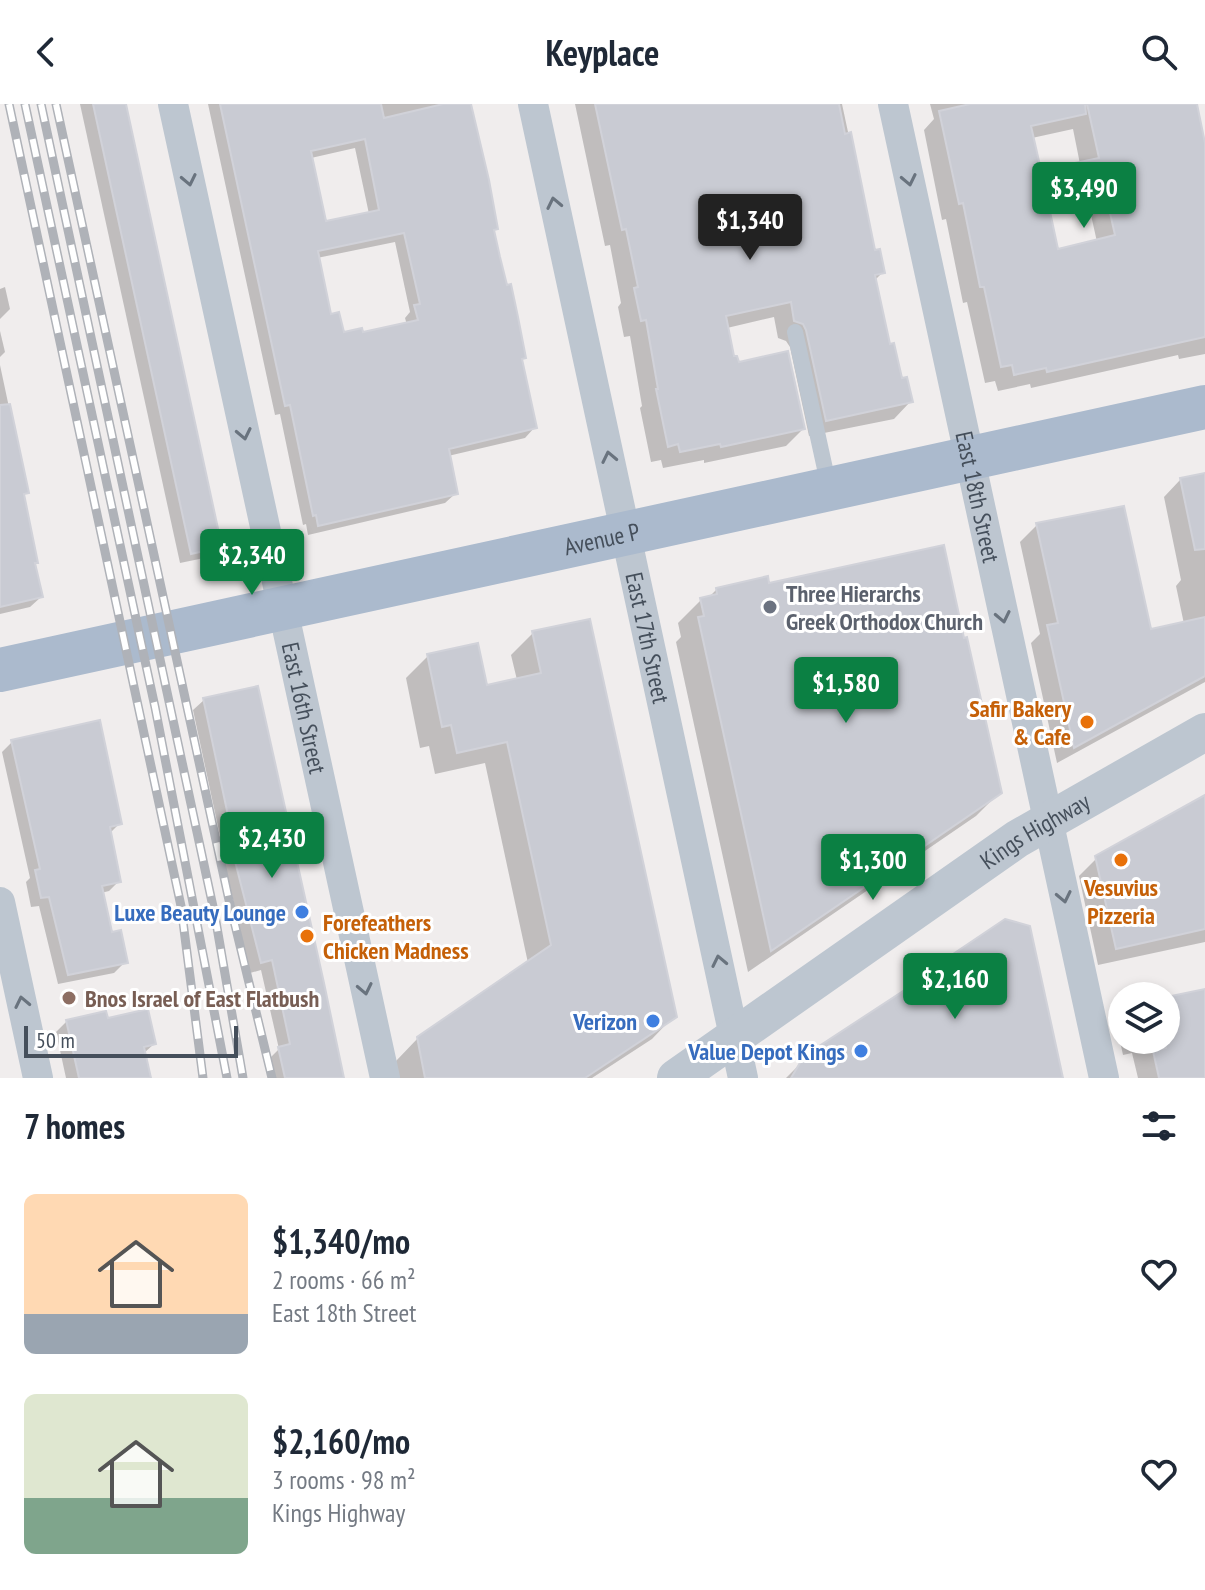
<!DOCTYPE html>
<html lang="en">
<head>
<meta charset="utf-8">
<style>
	body { margin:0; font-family:"PT Sans Narrow",sans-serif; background:#f2f2f3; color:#1f2937; height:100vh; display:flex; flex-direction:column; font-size:30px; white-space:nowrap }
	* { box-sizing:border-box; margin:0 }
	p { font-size:26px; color:#747a83 }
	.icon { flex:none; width:44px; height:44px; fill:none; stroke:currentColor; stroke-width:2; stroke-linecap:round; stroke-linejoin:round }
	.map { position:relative; height:974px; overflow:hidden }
	.sheet { display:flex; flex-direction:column; background:#fff; flex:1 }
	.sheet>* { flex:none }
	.tools { position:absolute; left:1108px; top:878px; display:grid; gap:16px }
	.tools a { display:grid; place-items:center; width:72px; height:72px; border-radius:50%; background:#fff; box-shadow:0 4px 12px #0003; font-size:40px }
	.scale { position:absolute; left:24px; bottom:20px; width:214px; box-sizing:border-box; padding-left:8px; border:4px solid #454f5b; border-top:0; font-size:22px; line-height:28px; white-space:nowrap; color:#454f5b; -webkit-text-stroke:6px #fff; paint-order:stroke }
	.price { position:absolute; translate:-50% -68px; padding:0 18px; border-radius:8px; background:#0b8043; color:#fff; font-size:26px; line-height:52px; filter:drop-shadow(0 2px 4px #0008) }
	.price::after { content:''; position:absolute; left:50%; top:48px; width:24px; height:18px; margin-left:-12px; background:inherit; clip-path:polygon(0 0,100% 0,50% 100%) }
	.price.current { background:#222; color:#fff }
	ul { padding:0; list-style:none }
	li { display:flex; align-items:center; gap:24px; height:200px; padding:0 24px }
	li span { display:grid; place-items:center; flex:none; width:224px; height:160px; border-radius:12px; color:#555 }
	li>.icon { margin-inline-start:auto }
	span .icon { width:96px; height:96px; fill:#fffc; stroke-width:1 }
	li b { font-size:34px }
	h2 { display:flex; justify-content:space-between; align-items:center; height:96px; padding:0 24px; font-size:34px }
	header { display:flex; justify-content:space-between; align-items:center; height:104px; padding:0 24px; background:#fff; font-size:36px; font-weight:800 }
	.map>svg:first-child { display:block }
</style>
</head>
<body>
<header><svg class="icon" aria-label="back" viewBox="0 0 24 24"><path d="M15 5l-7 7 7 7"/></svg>Keyplace<svg class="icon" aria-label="search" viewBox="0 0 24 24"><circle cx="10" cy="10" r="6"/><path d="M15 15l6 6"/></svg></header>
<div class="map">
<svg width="1205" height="974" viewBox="0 0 1205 974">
	<rect width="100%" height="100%" fill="#f0eded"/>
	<g fill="#0003" fill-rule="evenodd">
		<path d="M80,0H124L220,442L209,453L180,459Z"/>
		<path d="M208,0H469L496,124L493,127L524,253L520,257L535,323L525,334L448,352L456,389L445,399L308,431L306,420L303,421L280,310L275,311ZM355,44L369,110L325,119L311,54ZM395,138L410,208L405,214L407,221L362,231H342L330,212L317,154Z"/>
		<path d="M575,0H842L874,149L883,168L874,177L888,242L910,298L894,315L809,332L790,243L786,237L778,234L774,213L727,224L733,254L737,260L803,325L786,342L704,359V356L663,364L661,356L651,358L640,304L642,302L630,232L624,233L618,203L621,199L610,141L605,142Z"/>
		<path d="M930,0H1195L1205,48V250L1179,255L1178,251L1031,284L1030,280L998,287L995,277L985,279L967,198L963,199L946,115L942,116L924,26L934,15ZM1073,25L1080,60L1039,68L1032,34ZM1087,93L1097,138L1056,147L1047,101Z"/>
		<path d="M5,183L10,205L0,215V185Z"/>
		<path d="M0,227L5,248L0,253Z"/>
		<path d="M0,261L27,388L22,393L36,458L34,461L41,493L30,503L0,510Z"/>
		<path d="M1205,371V578L1057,659L1031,539L1040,530L1020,438L1037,421L1149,527L1184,520L1176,482L1181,476L1164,393L1180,376Z"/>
		<path d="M717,485L999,689L976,712L748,868L676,538L681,533L678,519L701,496L708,494Z"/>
		<path d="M533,529L674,912L652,935L592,974H399L396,957L418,934L528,859L485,659L435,670L429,642L420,644L406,574L428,552L485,583L517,576L511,551Z"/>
		<path d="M204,596L342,974H272L268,956L279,945L261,866L250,869L232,791H230L217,735L220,732L193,606Z"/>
		<path d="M12,638L120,719L109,730L119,777L109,787L101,789L110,830L124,859L114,869L58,880L39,802L31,803L26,778L30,774L2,648Z"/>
		<path d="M1205,695V838L1098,861L1079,772L1097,754Z"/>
		<path d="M927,871L1061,974H786L806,954L918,880Z"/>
		<path d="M1205,887V974H1138L1132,949L1123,951L1117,923L1122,918V936H1166V895Z"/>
		<path d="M107,916L154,940L144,949L149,974H66L56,928L67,917Z"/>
	</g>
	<g fill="#c9cbd3" stroke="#d1d2d9" stroke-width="2" fill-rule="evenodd">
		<path d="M93,0H126L222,443L191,450Z"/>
		<path d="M220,0H381L384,14L443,0H471L489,76L498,125L494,126L500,153L507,181L511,180L518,213L526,254L522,255L537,324L449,345L458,390L318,422L316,411L313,412L290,301L285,302ZM365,35L379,106L326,117L311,47ZM404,129L420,200L414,201L418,216L363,228L362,224L344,228L339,208L331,210L318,147Z"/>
		<path d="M595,0H839L845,30L851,28L875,146L880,145L885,169L875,171L890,240L894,239L902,274L907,273L913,298L826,317L806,226L803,220L794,217L791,198L726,212L734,252H737L739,258L788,247L805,325L721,343L720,340L680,348L678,340L668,343L656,285H658L646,216L641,217L634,184L638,183L626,125L622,126Z"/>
		<path d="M970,0H1085L1086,10L1031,22L1041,66L1099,54L1087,0H1197L1205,39V233L1047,268L1046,264L1014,271L1012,261L1001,263L984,183H980L963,99L959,100L939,7ZM1103,78L1115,131L1058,145L1046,89Z"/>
		<path d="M10,300L29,389L24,390L38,459H35L43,493L0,503V301Z"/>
		<path d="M1205,369V445L1195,446L1180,374Z"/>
		<path d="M1124,402L1151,525L1205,513V572L1074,644L1047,521L1058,519L1036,419Z"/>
		<path d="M944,441L964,534L967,533L1002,689L771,847L698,513L704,512L700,494L717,490L716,484L768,472L769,479Z"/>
		<path d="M590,515L677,913L585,974H425L417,933L551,841L507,638L457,649L451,621L442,623L427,550L478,539L487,581L541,569L532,527Z"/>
		<path d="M258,582L324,879L344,974H285L278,943L290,940L272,856L261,859L226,722L230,721L203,594Z"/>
		<path d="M100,616L122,720L110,723L121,778L102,782L112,828L121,826L128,859L68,871L49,793L41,794L35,766L40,765L11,636Z"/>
		<path d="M1205,691V825L1116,845L1095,752Z"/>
		<path d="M1005,815L1030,822L1063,974H791L804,952L926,872L925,869Z"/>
		<path d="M1205,885V974H1159L1153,947L1166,944V893Z"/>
		<path d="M148,905L156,940L144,943L151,974H79L66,916L106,907L108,914Z"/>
	</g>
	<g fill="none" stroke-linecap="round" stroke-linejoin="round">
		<path stroke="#bdc6d0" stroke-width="16" d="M795,228L829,383"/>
		<g stroke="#bdc6d0" stroke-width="30">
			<path id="s1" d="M173,0L385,974"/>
			<path id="s2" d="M533,0L743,974"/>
			<path id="s3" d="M893,0L1104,974"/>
			<path d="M0,798L38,974"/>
		</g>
		<path stroke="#bdc6d0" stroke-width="38" id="s4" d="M676,974L1017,735L1205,628"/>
		<path stroke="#abbacd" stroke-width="44" id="s5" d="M0,566L1205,303"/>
		<defs>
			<g id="rail">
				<path d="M9,0L181,802L203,974"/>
				<path d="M25,0L155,603L227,974"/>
				<path d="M41,0L215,812L243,974"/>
				<path d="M56,0L229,796L272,974"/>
			</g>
		</defs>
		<use href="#rail" stroke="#afb2b8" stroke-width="9"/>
		<use href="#rail" stroke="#fff" stroke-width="6" stroke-dasharray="18" stroke-linecap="butt"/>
	</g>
	<defs><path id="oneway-chevron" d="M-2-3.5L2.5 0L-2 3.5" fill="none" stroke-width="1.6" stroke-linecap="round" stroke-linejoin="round" transform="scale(2)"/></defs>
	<g stroke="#69737e">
		<use href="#oneway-chevron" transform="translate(189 76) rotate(78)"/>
		<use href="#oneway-chevron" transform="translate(909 76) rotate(78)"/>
		<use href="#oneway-chevron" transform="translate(554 99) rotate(-102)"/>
		<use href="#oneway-chevron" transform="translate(244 330) rotate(78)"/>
		<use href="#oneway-chevron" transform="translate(609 353) rotate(-102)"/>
		<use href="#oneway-chevron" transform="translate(1003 513) rotate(78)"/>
		<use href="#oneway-chevron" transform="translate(1064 793) rotate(78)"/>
		<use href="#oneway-chevron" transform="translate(719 857) rotate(-102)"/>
		<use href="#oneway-chevron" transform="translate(365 885) rotate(78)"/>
		<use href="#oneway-chevron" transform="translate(22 898) rotate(-102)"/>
	</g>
	<circle fill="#6b7280" stroke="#fff" stroke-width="3" cx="770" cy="503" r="8"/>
	<g fill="#e8710a" stroke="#fff" stroke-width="3">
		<circle cx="1087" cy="618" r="8"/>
		<circle cx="1121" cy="756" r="8"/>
		<circle cx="307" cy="832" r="8"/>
	</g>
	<g fill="#3f7fe0" stroke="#fff" stroke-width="3">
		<circle cx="302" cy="808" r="8"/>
		<circle cx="653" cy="917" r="8"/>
		<circle cx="861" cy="947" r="8"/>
	</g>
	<circle fill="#8d6e63" stroke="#fff" stroke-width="3" cx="69" cy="894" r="8"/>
	<g text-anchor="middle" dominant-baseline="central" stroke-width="6" stroke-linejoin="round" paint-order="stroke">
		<g font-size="24" fill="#454f5b" stroke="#fff">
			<text stroke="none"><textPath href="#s3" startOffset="402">East 18th Street</textPath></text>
			<text stroke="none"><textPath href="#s5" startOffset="616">Avenue P</textPath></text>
			<text stroke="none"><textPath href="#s2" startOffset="546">East 17th Street</textPath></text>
			<text stroke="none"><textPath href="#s1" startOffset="618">East 16th Street</textPath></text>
			<text stroke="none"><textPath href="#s4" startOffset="436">Kings Highway</textPath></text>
		</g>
		<g font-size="24" font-weight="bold" fill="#5b616d" stroke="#fff" text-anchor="start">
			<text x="786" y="489">Three Hierarchs<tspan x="786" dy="28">Greek Orthodox Church</tspan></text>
		</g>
		<g font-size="24" font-weight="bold" fill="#c56008" stroke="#fff" text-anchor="end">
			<text x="1071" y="604">Safir Bakery<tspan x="1071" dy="28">&amp; Cafe</tspan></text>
			<text x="1121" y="783" text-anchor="middle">Vesuvius<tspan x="1121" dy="28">Pizzeria</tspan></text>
			<text x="323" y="818" text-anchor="start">Forefeathers<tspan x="323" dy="28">Chicken Madness</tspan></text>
		</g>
		<g font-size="24" font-weight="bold" fill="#366cbe" stroke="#fff" text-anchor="end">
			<text x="286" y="808">Luxe Beauty Lounge</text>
			<text x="637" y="917">Verizon</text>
			<text x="845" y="947">Value Depot Kings</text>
		</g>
		<g font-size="24" font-weight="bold" fill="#785e54" stroke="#fff" text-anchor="start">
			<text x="85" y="894">Bnos Israel of East Flatbush</text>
		</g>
	</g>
</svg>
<div class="tools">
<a><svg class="icon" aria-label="layers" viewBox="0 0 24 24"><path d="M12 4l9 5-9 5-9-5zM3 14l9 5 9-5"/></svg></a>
</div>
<div class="scale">50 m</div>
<b class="price" style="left:1084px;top:126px">$3,490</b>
<b class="price current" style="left:750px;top:158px">$1,340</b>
<b class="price" style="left:252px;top:493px">$2,340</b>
<b class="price" style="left:846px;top:621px">$1,580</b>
<b class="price" style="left:272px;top:776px">$2,430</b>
<b class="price" style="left:873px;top:798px">$1,300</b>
<b class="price" style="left:955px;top:917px">$2,160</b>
</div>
<section class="sheet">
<h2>7 homes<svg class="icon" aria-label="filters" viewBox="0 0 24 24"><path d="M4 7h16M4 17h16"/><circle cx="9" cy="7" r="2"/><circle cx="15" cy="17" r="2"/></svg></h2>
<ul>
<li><span style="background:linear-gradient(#ffd9b3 75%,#9aa5b1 0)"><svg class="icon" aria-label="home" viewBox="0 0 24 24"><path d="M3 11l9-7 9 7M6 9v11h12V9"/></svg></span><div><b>$1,340/mo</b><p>2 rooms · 66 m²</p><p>East 18th Street</p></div><svg class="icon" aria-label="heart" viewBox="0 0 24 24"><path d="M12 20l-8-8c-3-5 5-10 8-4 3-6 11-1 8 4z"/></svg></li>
<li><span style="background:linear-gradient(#dfe7d0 65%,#7fa58c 0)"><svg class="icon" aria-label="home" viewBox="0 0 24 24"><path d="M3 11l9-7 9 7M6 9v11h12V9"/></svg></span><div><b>$2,160/mo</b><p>3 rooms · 98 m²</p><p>Kings Highway</p></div><svg class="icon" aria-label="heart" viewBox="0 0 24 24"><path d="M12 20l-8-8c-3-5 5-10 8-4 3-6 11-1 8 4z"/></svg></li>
</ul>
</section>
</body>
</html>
